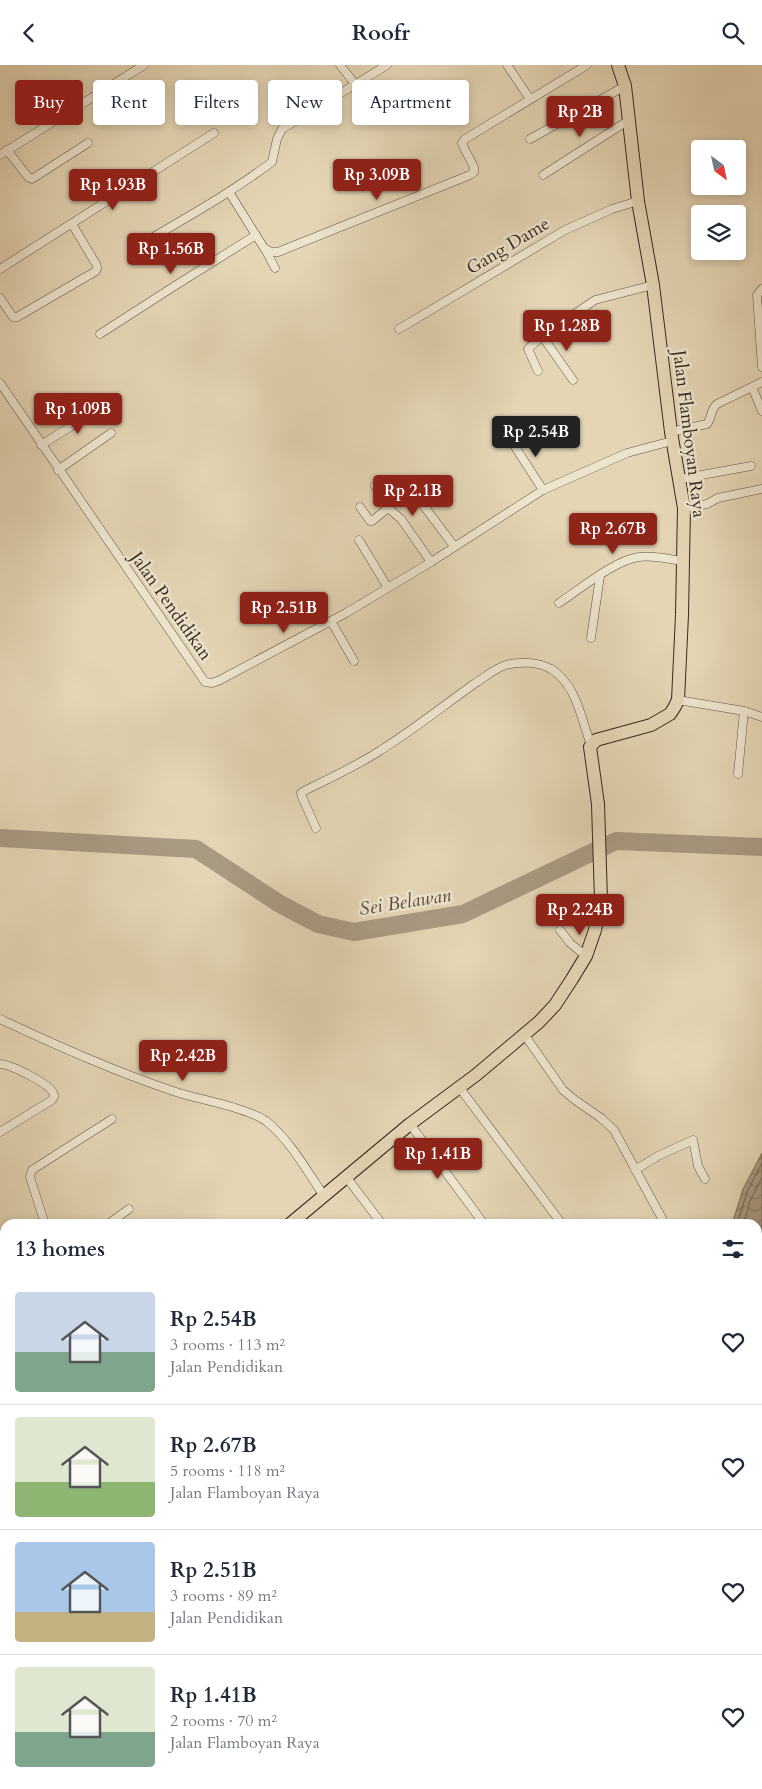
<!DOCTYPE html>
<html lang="en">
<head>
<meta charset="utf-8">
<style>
	body { margin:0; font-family:Cardo,serif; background:#f6f6f7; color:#1f2937; height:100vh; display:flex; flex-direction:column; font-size:19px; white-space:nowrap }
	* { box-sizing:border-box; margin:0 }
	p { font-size:16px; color:#747a83 }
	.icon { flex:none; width:28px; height:28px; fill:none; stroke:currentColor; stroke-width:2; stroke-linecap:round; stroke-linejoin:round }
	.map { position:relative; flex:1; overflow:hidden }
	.drawer { position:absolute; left:0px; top:1154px; width:762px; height:571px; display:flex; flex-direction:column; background:#fff; border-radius:15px 15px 0 0; box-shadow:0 2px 8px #0003 }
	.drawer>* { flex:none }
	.hud { position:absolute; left:15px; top:15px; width:500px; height:45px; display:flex; gap:10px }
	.needle { width:32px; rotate:147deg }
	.buttons { position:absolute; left:691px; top:75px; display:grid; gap:10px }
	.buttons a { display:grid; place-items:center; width:55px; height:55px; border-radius:5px; background:#fff; box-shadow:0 2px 8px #0003; font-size:25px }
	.price { position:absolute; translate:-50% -42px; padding:0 11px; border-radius:5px; background:#8f2418; color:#fff; font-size:16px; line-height:32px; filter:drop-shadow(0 1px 2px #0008) }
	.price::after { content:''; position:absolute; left:50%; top:30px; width:15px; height:11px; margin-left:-8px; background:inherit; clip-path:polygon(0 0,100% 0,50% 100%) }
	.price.active { background:#222; color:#fff }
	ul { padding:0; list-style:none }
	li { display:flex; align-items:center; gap:15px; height:125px; padding:0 15px }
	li+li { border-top:1px solid #e0e1e3 }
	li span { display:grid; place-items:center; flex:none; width:140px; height:100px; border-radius:5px; color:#555 }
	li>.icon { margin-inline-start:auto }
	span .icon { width:60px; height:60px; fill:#fffc; stroke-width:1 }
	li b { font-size:21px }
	h2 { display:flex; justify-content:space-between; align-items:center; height:60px; padding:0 15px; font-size:21px }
	.tag { padding:0 18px; border-radius:5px; background:#fff; box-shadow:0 2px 8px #0003; font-size:18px; line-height:45px }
	.tag.active { background:#8f2418; color:#fff }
	header { display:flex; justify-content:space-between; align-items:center; height:65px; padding:0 15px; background:#fff; font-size:22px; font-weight:600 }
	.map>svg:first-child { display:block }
</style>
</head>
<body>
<header><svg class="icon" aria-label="back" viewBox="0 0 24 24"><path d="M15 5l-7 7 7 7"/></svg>Roofr<svg class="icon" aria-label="search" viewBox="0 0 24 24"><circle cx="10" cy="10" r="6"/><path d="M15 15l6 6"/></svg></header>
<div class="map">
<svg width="762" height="1724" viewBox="0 0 762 1724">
	<defs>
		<pattern id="water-waves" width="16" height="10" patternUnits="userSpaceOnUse" patternTransform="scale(1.25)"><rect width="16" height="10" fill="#a99a82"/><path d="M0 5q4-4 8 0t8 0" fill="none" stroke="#8a7e6a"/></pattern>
	</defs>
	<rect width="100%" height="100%" fill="#e4d5b4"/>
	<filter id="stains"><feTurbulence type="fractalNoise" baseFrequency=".004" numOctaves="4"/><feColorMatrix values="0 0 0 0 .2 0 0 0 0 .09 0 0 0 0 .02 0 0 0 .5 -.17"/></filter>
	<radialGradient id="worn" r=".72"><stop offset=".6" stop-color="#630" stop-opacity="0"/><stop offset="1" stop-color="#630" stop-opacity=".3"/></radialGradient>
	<path fill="url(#water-waves)" stroke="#7b6c5b" d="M762,1088V1195L758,1209V1159H732L743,1124Z"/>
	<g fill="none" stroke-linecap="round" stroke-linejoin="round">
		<g stroke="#706151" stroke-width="1">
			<path d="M737,1159L747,1127L762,1098"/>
			<path d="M744,1159L750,1136L762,1112"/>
		</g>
		<path stroke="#a99a82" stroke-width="18" d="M0,773L196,784L280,839L318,859L354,867L463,849L616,776L762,782"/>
		<defs>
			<g id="street">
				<path d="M340,0L355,19"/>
				<path d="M507,0L530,34"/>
				<path d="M530,74L625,21"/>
				<path d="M7,85L28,112L32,114L88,78"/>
				<path d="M0,90L144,0"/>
				<path d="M543,110L629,55"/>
				<path d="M229,127L264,183L271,187H278L470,110L474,107V102L463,81L462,78L465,74L587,0"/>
				<path d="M133,184C180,156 228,130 272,97L277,74L282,64L387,0"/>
				<path d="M265,184L275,203"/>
				<path d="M0,204L214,68"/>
				<path d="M762,224L757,230L762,302"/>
				<path d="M0,233L13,252H17L96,206L97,203L96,199L72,159"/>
				<path d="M399,264L565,165L612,144L638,136"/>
				<path d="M100,269L173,222L256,170"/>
				<path d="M542,271L573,315"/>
				<path d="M538,306L528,284L542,271L595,235L653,220"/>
				<path d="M0,318L205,617L212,618L220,615L346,548L431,497L543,425L627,388L672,376"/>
				<path d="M752,322L762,346"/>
				<path d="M671,367L707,359C712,353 710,345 717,339L762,317"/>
				<path d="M510,374L543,425"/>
				<path d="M41,380L105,340H108"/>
				<path d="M58,405L111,368"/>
				<path d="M680,414L751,401"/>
				<path d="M375,421L388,443L401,454L431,497"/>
				<path d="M409,425L420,436L454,481"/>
				<path d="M360,442L370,456H372L388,443"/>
				<path d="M684,443L707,439L718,433L762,424"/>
				<path d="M359,475L388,523"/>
				<path d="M559,538C580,524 615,495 639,492C653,490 668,494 682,496"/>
				<path d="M331,556L354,596"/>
				<path d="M591,573L600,511"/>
				<path d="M678,635L744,646L762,652"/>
				<path d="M738,709L744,646"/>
				<path d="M316,763L302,732L301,728L304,726C330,713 357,701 381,685C413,665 443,641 474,619C484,613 495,603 506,600C520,596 539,597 551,604C577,620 581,654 591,680"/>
				<path d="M560,865L570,878L586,891"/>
				<path d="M0,954C58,981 118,1008 179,1028C202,1035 247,1043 266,1056C290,1075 307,1106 324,1131"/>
				<path d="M524,969L563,1025L575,1035L601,1053L614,1065L665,1159"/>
				<path d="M0,999C10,999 50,1019 53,1028C55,1031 54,1032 52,1035L0,1067"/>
				<path d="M459,1022L562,1159"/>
				<path d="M410,1059L484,1159"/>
				<path d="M635,1105L658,1091L693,1075L698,1101L705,1114"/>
				<path d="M347,1113L382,1159"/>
				<path d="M45,1159L30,1112L32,1105L112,1054"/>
				<path d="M108,1159L129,1144"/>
				<path d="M0,1266L5,1274"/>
				<path d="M0,1531L5,1532"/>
				<path d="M0,1619L5,1626"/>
				<path d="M69,1720L72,1724"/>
				<path d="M193,1720L196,1724"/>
				<path d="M311,1720L315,1724"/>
				<path d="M436,1720L440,1724"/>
			</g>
			<g id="primary">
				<path d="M290,1159L410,1059L476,1010L539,957L555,940L572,914L586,891L595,865L601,835L598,739L590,682L596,675L651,660L670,649L674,643L678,635L682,550L684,443L671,367L653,220L638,136L625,21L618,0"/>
				<path d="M0,1600L5,1591"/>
			</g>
		</defs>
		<use href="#street" stroke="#625345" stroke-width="9"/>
		<use href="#primary" stroke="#372820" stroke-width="14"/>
		<use href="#street" stroke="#ede4ce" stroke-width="8"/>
		<use href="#primary" stroke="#e4d5b4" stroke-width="12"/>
	</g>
	<g text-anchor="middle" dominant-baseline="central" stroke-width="5" stroke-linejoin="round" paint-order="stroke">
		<g font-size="18" fill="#372820" stroke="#ede4ce">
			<text transform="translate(508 181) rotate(-31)">Gang Dame</text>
			<text transform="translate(689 369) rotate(83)">Jalan Flamboyan Raya</text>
			<text transform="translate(171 541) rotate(55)">Jalan Pendidikan</text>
		</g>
		<g font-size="19" font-style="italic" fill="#594a3d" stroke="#ede4ce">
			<text transform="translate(405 837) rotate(-9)">Sei Belawan</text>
		</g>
	</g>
	<rect width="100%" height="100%" filter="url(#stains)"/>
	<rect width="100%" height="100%" fill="url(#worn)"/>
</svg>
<div class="buttons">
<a><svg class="needle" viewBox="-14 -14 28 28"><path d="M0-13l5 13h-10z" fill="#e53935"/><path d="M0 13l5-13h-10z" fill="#747a83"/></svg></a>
<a><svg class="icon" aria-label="layers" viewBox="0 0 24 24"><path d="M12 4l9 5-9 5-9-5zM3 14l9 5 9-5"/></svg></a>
</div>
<b class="price" style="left:580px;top:73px">Rp 2B</b>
<b class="price" style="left:377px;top:136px">Rp 3.09B</b>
<b class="price" style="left:113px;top:146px">Rp 1.93B</b>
<b class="price" style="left:171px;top:210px">Rp 1.56B</b>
<b class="price" style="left:567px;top:287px">Rp 1.28B</b>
<b class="price" style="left:78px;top:370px">Rp 1.09B</b>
<b class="price active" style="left:536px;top:393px">Rp 2.54B</b>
<b class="price" style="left:413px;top:452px">Rp 2.1B</b>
<b class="price" style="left:613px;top:490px">Rp 2.67B</b>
<b class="price" style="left:284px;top:569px">Rp 2.51B</b>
<b class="price" style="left:580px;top:871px">Rp 2.24B</b>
<b class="price" style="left:183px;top:1017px">Rp 2.42B</b>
<b class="price" style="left:438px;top:1115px">Rp 1.41B</b>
<div class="hud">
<a class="tag active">Buy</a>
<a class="tag">Rent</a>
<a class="tag">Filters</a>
<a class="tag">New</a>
<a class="tag">Apartment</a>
</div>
<section class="drawer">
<h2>13 homes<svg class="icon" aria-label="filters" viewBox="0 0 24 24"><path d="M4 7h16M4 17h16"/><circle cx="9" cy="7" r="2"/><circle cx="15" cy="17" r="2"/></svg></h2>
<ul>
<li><span style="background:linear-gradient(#c9d6e8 60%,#7fa58c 0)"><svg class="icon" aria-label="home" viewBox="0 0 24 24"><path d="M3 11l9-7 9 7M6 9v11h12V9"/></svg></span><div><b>Rp 2.54B</b><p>3 rooms · 113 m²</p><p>Jalan Pendidikan</p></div><svg class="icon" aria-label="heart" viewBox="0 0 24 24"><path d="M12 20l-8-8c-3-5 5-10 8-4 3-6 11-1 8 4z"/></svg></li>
<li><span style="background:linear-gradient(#dfe7d0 65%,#8fb573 0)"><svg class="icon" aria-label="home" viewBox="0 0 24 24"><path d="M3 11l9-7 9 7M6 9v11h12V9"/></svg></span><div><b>Rp 2.67B</b><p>5 rooms · 118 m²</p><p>Jalan Flamboyan Raya</p></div><svg class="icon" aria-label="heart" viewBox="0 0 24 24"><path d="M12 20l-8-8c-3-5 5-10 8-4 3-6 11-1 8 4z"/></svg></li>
<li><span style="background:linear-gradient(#a9c7e8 70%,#c2b280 0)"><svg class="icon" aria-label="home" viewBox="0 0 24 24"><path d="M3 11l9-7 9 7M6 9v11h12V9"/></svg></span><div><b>Rp 2.51B</b><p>3 rooms · 89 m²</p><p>Jalan Pendidikan</p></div><svg class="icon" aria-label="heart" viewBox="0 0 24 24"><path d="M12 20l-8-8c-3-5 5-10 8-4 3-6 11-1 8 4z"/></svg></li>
<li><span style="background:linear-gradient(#dfe7d0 65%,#7fa58c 0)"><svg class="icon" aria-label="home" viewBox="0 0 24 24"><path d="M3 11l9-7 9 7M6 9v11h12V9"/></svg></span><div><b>Rp 1.41B</b><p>2 rooms · 70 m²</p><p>Jalan Flamboyan Raya</p></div><svg class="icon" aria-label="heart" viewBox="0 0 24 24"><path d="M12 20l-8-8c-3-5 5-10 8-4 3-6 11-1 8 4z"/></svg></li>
</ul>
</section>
</div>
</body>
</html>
